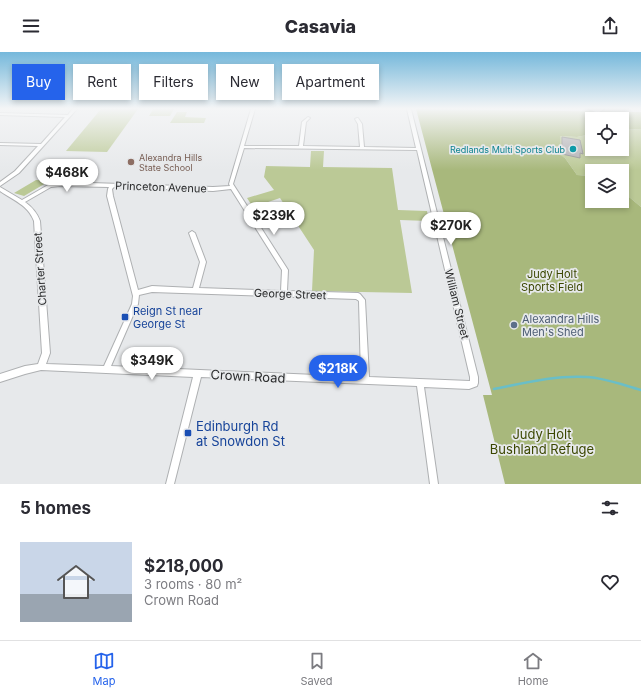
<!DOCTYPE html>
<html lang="en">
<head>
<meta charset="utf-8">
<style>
	body { margin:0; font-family:Inter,sans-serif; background:#f2f2f3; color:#2b2b33; height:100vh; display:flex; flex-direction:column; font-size:15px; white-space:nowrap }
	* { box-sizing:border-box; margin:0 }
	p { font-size:13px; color:#7c7c81 }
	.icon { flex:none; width:22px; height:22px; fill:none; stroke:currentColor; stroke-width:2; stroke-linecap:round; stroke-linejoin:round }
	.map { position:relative; height:432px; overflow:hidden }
	.side { display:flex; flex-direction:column; background:#fff; flex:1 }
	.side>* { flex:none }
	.guide { position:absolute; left:12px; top:12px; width:400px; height:36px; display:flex; gap:8px }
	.tools { position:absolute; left:585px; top:60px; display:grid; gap:8px }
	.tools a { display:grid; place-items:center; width:44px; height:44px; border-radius:0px; background:#fff; box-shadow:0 2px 6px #0003; font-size:20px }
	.price { position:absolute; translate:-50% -34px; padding:0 9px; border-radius:14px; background:#fff; color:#222; font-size:13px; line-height:26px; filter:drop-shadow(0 1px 2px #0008) }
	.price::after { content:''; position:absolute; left:50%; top:24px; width:12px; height:9px; margin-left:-6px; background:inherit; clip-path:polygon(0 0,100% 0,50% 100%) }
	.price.selected { background:#2563eb; color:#fff }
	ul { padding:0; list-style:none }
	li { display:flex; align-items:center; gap:12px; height:100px; padding:0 20px }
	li+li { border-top:1px solid #e1e1e2 }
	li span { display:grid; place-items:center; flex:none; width:112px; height:80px; border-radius:0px; color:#555 }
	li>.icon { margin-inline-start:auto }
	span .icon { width:48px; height:48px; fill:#fffc; stroke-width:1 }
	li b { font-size:17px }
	h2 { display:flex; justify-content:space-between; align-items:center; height:48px; padding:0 20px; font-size:17px }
	.pill { padding:0 14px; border-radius:0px; background:#fff; box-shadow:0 2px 6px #0003; font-size:14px; line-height:36px }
	.pill.selected { background:#2563eb; color:#fff }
	header { display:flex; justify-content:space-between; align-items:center; height:52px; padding:0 20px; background:#fff; font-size:18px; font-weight:800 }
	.menu { display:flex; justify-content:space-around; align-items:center; height:56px; border-top:1px solid #e1e1e2; background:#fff; font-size:11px; color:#7c7c81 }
	.menu a { display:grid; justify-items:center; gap:2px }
	.menu .selected { color:#2563eb }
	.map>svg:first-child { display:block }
</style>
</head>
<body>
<header><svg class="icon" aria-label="menu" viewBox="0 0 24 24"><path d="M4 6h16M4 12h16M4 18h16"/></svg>Casavia<svg class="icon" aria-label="share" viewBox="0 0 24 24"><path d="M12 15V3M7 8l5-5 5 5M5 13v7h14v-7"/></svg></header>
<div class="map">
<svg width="641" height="432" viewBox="0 0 641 432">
	<rect width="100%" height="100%" fill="#e7e9eb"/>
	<g fill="#bbc996">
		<path d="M101,57H138L107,100L66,99Z"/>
		<path d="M153,57H174L170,64H149Z"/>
		<path d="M177,60H187L185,65L206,66L204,71H170Z"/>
		<path d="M641,77V155L622,139V119H592V124L577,123L565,106L560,104V84L577,85L592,82V97H622V78Z"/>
		<path d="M311,99H324L323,115L392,116L398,158L427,159L429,169L400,168L412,241L312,239L314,198L280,146L253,155L247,146L274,138L264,125L266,114L310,115Z"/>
		<path d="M36,128L54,129L46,131L24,144L14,141Z"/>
	</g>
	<path fill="#a8b87c" d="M416,57L641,60V77L622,78V67H592V82L577,85L560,84V103L565,106L577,123L592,124V149H622V139L641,155V432H505L483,343H492Z"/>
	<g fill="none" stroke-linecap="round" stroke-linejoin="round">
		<path stroke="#6abec7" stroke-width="2.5" d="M494,337C524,331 556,323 587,325C605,326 623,333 641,338"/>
	</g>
	<path fill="#aeadb0" stroke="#8d8c8e" d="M562,85L580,88L583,102L580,101V106L562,102Z"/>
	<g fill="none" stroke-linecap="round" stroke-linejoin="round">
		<defs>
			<g id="street">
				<path d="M72,57H77L19,121L0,134V130L15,119L38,94L0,93V91L41,92L65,65L0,63V61L68,63Z"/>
				<path d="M251,57H255L244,94H299L302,70L308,65L310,66L306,70L303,94L360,95L358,72L355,67L357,66H358L362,72L364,95L416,96L407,57H411L478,325V331L477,334L469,337L424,335L438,432H430L417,334L201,325L174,432H166L193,325L41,318L25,322L0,330V322L25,314L38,312L42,301L34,169C28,153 13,148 0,139V135L22,148L48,133L60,130L213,135L230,134L229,132ZM244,96L417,98L470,325V329L369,325L365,248L360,242L358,241L287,239L288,218L233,132ZM60,134L109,135L108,137L107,144L133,244L132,252L104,314L46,312L50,301L40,169C37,161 32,155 25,150L51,135ZM114,135L213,139L231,137L282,218L281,239L199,236L206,210L195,181L192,179L189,181L200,210L193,236L152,234L138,238L113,144L112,137ZM152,240L356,247L359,249L361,325L111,314L138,252L139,243Z"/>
			</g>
			<path id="secondary" d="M588,57H604L598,61Z"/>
		</defs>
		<use href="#street" stroke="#aeb0b2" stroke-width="2"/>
		<use href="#secondary" stroke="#aeb0b2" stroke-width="2"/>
		<use href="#street" fill="#fff" fill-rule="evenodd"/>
		<use href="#secondary" fill="#fff" fill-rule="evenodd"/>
	</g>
	<linearGradient id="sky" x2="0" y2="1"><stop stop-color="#75b8db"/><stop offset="0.48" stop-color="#f4f5f6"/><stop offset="1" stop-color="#f4f5f6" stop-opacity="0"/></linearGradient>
	<rect width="641" height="118" fill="url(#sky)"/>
	<circle fill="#0f9aa8" stroke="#e7e9eb" stroke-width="1.5" cx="573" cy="97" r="4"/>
	<circle fill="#8d6e63" stroke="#e7e9eb" stroke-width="1.5" cx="131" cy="110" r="4"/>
	<g fill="#1a4fb4" stroke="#e7e9eb" stroke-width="1.5">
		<rect x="121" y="261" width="8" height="8" rx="2"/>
		<rect x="184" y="377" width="8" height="8" rx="2"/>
	</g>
	<circle fill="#5c6f8a" stroke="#e7e9eb" stroke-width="1.5" cx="514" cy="273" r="4"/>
	<g text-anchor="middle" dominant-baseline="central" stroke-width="3.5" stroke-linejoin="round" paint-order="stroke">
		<g font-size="9" fill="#0d838f" stroke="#e7e9eb" text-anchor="end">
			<text x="565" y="97">Redlands Multi Sports Club</text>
		</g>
		<g font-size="9" fill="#785e54" stroke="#e7e9eb" text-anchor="start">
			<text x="139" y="105">Alexandra Hills<tspan x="139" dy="10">State School</tspan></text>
		</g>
		<g font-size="11" fill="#2a2b2c" stroke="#e7e9eb">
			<text transform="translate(161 135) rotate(2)">Princeton Avenue</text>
			<text transform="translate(40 217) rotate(-94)">Charter Street</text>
			<text transform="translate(290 242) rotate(2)">George Street</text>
			<text transform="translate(457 252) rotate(76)">William Street</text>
		</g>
		<g font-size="11" fill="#3b4700" stroke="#e7e9eb">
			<text x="552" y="222">Judy Holt<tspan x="552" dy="13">Sports Field</tspan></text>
		</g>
		<g font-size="11" fill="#164399" stroke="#e7e9eb" text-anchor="start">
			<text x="133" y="259">Reign St near<tspan x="133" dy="13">George St</tspan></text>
		</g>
		<g font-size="11" fill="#4e5e75" stroke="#e7e9eb" text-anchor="start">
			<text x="522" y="267">Alexandra Hills<tspan x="522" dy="13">Men's Shed</tspan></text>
		</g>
		<g font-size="13" fill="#2a2b2c" stroke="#e7e9eb">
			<text transform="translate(248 324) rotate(3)">Crown Road</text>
		</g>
		<g font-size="13" fill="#164399" stroke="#e7e9eb" text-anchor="start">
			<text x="196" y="374">Edinburgh Rd<tspan x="196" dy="15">at Snowdon St</tspan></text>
		</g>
		<g font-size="13" fill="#3b4700" stroke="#e7e9eb">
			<text x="542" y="382">Judy Holt<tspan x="542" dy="15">Bushland Refuge</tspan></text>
		</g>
	</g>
</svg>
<div class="tools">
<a><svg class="icon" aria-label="locate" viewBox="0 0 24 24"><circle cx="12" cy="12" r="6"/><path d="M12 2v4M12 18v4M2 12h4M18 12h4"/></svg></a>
<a><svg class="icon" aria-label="layers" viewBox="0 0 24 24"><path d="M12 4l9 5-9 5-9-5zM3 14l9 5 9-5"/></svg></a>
</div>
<b class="price" style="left:67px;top:141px">$468K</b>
<b class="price" style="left:274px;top:184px">$239K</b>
<b class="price" style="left:451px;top:194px">$270K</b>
<b class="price" style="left:152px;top:329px">$349K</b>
<b class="price selected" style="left:338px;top:337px">$218K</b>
<div class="guide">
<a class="pill selected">Buy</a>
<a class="pill">Rent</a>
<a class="pill">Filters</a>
<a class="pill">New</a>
<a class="pill">Apartment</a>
</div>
</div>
<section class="side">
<h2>5 homes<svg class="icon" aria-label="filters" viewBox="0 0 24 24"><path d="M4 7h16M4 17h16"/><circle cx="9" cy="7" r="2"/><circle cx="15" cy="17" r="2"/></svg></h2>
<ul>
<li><span style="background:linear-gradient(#c9d6e8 65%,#9aa5b1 0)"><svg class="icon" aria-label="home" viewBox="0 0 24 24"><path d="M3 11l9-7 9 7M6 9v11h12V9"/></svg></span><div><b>$218,000</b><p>3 rooms · 80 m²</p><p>Crown Road</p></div><svg class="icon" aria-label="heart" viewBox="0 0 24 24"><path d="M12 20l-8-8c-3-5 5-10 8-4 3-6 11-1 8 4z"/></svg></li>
</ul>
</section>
<nav class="menu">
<a class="selected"><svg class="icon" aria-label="map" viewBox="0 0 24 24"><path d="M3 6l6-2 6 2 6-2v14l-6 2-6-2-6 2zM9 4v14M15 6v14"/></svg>Map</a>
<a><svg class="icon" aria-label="saved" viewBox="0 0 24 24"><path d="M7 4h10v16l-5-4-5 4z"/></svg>Saved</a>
<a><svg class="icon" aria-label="home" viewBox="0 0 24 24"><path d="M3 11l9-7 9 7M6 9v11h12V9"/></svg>Home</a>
</nav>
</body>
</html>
